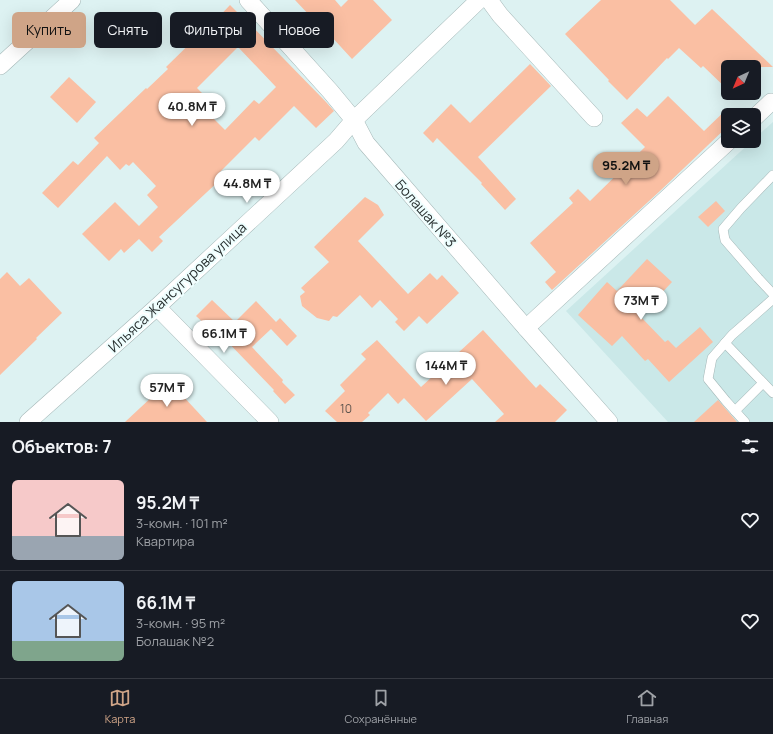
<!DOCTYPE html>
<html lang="ru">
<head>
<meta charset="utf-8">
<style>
	body { margin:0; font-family:Manrope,sans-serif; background:#242831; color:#f1f3f6; height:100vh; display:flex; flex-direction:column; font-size:15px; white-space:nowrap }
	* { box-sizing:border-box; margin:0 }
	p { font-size:13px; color:#9ea1a6 }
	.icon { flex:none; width:22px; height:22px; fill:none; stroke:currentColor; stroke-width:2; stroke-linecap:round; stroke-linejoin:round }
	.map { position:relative; height:422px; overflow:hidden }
	.drawer { display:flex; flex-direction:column; background:#171b24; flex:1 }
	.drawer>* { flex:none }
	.top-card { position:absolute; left:12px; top:12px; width:400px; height:36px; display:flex; gap:8px }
	.needle { width:26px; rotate:224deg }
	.tools { position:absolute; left:721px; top:60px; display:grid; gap:8px }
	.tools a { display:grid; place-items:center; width:40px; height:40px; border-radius:6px; background:#171b24; box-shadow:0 4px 16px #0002; font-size:20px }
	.price { position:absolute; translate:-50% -34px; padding:0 9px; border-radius:14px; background:#fff; color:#222; font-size:13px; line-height:26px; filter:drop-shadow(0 1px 2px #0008) }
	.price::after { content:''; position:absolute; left:50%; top:24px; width:12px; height:9px; margin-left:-6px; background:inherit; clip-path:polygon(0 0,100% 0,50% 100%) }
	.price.current { background:#cfa487; color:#111 }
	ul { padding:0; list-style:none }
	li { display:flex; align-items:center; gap:12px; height:100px; padding:0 12px }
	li+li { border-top:1px solid #363941 }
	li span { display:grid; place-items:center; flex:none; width:112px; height:80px; border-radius:6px; color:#555 }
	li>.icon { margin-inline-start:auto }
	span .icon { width:48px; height:48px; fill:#fffc; stroke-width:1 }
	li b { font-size:17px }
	h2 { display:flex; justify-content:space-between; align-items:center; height:48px; padding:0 12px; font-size:17px }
	.tag { padding:0 14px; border-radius:6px; background:#171b24; box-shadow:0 4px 16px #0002; font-size:14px; line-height:36px }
	.tag.current { background:#cfa487; color:#111 }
	.tab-bar { display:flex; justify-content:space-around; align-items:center; height:56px; border-top:1px solid #363941; background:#171b24; font-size:11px; color:#9ea1a6 }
	.tab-bar a { display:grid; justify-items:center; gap:2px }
	.tab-bar .current { color:#cfa487 }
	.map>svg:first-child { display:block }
</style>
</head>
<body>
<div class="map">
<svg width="773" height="422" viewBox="0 0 773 422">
	<rect width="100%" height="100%" fill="#ddf2f2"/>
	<path fill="#cae8e8" d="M773,122V422H668L566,311L752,141H754V139Z"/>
	<g fill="#fabfa3" fill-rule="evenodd">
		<path d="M295,0H335L341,7L348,0H373L392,20L352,59L330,35L329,36Z"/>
		<path d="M601,0H670L695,25L712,9L773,67H728V90L703,66L701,68L679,48L668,59L667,58L627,100L608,81L609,80L565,34Z"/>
		<path d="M230,5L248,23V22L326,102L334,111L316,128L294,106L259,141L255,137L218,174L222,178L159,237L163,241L152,252L139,239L124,253L121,249L109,261L82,234L115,202L139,226L158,207L147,195L156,186L133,162L129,166L126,164L120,170L107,156L58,208L42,193L73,161L78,165L99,143L94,138L146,88L147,89L168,69L166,67L214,20L215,21ZM238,47L276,87L259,104L254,100L225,130L205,110L212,103L197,88Z"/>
		<path d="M136,14L153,30L144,39L128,23Z"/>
		<path d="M530,64L551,86L478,157L516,199L505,210L481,184L482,183L437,138L433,143L423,133L451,104L470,123Z"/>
		<path d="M69,77L96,102L77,123L50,97Z"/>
		<path d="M668,96L704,131L728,108V126L661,190L552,290L545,282L556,272L530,243L573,203L569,198L578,189L590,201L645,147L621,123L637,108L647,117Z"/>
		<path d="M365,197L378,205L384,215L358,241L408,294L430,273L437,280L442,275L459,293L427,324L419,316L404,331L395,322L398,319L380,300L372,308L360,295L337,317L333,316L329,321L317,318L302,306L300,296L305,292L301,288L329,262L314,247Z"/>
		<path d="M716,201L725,211L708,227L698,217Z"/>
		<path d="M647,259L672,282L640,316L665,342L668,340L676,348L700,327L713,342L669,382L648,359L645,361L622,336L612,346L578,315L607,282L617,291Z"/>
		<path d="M7,272L20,286L29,278L62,313L36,338L37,339L0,375V279Z"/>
		<path d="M212,300L235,322L256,301L276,322L280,318L297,336L287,346L271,329L252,347L283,380L282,382L295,395L285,404L273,391L274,390L219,333L217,335L196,316Z"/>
		<path d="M483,330L536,388L540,384L567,410L555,422H495L504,414L472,379L426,421L404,398L398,404L388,393L368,413L370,415L362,422H337L325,411L345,391L340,385L366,359L361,354L377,340L421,387Z"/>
		<path d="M169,381L207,422H125Z"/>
		<path d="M718,400L737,422H694Z"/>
	</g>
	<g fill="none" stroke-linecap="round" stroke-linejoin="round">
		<defs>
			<g id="service">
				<path d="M773,175L741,208L723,229L725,240L758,278L773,294"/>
				<path d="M725,343L773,393"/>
				<path d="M735,411L763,383"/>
				<path d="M745,422L726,401L708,379L712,358L732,335L773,299"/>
			</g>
			<g id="minor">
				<path d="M248,0L330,91L354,120L366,143L526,328L609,422"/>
				<path d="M489,0L500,15L594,118"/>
				<path d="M0,66L72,0"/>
				<path d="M754,118L771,102"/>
				<path d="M157,307L270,422"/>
				<path d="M526,328L729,141"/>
				<path d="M28,422L157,307L336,141L354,120L479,0"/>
			</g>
		</defs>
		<use href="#service" stroke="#a5b8b8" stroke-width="10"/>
		<use href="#minor" stroke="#a5b8b8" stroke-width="18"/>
		<use href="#service" stroke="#fff" stroke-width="9"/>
		<use href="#minor" stroke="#fff" stroke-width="17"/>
	</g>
	<g text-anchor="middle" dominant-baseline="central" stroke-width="4" stroke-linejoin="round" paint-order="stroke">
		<g font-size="12" fill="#5c534c">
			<text x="346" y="408">10</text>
		</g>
		<g font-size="14" fill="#282f2f" stroke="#eefefe">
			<text transform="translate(426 213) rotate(49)">Болашак №3</text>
			<text transform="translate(177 287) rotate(-43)">Ильяса Жансугурова улица</text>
		</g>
	</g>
</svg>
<div class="tools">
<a><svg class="needle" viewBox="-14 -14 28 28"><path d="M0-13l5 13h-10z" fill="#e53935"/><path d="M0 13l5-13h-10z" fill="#9ea1a6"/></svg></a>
<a><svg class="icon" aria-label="layers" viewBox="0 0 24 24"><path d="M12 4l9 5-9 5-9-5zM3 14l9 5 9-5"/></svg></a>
</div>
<b class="price" style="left:192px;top:127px">40.8M ₸</b>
<b class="price current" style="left:626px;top:186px">95.2M ₸</b>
<b class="price" style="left:247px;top:204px">44.8M ₸</b>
<b class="price" style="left:641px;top:321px">73M ₸</b>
<b class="price" style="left:224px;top:354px">66.1M ₸</b>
<b class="price" style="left:446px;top:386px">144M ₸</b>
<b class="price" style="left:167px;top:408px">57M ₸</b>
<div class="top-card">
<a class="tag current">Купить</a>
<a class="tag">Снять</a>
<a class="tag">Фильтры</a>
<a class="tag">Новое</a>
</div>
</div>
<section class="drawer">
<h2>Объектов: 7<svg class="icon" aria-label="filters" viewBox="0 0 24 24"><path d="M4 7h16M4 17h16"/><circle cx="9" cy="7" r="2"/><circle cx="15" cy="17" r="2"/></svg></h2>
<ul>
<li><span style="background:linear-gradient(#f6c9c9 70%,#9aa5b1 0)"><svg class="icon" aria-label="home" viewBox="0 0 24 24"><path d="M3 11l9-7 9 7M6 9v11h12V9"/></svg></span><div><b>95.2M ₸</b><p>3-комн. · 101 m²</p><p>Квартира</p></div><svg class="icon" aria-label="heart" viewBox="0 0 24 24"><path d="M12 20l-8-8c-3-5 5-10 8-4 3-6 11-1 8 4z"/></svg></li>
<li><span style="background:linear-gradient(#a9c7e8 75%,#7fa58c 0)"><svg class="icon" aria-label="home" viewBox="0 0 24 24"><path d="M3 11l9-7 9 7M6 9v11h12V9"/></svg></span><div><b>66.1M ₸</b><p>3-комн. · 95 m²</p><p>Болашак №2</p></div><svg class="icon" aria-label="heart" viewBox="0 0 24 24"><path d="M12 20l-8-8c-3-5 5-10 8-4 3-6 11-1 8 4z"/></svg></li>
</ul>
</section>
<nav class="tab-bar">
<a class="current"><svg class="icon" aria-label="map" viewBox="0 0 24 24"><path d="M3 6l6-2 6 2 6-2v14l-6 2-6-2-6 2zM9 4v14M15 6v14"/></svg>Карта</a>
<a><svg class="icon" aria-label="saved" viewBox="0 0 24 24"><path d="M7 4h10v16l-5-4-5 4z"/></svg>Сохранённые</a>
<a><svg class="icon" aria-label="home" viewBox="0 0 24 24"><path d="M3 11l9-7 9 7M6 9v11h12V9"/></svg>Главная</a>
</nav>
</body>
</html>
